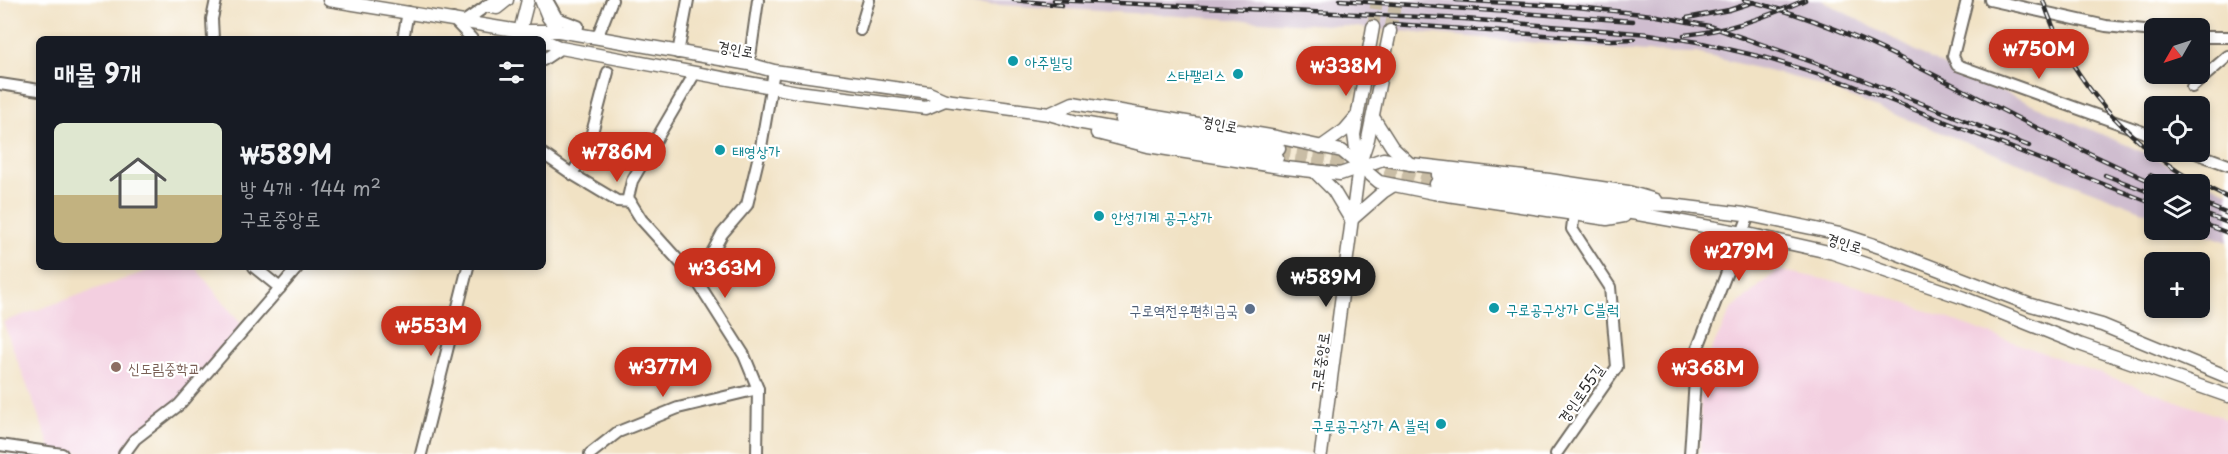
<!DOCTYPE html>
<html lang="ko">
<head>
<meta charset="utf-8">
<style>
	body { margin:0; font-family:"Playpen Sans","Poor Story",sans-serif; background:#20242c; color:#f1f3f6; height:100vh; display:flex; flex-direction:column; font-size:22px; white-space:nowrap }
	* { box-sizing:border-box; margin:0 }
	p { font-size:20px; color:#9ea1a6 }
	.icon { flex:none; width:33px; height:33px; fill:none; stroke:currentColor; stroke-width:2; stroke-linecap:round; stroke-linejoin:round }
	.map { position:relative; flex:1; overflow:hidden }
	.sheet { position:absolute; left:36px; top:36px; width:510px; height:234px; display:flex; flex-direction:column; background:#171b24; border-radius:9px; box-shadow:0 3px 9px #0003 }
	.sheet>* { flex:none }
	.needle { width:39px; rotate:231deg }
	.controls { position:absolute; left:2144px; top:18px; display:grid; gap:12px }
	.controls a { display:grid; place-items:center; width:66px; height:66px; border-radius:9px; background:#171b24; box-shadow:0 3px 9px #0003; font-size:30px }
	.price { position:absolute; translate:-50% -51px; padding:0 14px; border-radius:21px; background:#c8321e; color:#fff; font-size:20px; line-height:39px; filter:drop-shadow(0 2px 3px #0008) }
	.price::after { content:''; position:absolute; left:50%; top:36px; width:18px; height:14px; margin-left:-9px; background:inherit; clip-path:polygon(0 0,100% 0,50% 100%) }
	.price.active { background:#222; color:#fff }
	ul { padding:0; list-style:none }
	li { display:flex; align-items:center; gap:18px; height:150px; padding:0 18px }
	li+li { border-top:2px solid #363941 }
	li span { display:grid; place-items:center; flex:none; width:168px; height:120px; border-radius:9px; color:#555 }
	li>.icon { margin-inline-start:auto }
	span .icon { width:72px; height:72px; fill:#fffc; stroke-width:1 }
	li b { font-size:26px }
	h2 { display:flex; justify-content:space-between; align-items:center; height:72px; padding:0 18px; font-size:26px }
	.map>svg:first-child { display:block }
</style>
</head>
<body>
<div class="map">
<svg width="2228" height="454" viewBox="0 0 2228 454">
	<rect width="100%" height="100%" fill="#fff"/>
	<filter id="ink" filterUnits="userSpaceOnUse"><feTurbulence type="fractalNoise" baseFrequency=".0167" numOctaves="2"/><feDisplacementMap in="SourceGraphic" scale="12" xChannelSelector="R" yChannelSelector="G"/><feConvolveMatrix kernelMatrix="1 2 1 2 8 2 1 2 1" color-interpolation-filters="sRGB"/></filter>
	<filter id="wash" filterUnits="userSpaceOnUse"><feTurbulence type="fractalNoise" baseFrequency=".008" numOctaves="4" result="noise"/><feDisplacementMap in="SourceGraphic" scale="24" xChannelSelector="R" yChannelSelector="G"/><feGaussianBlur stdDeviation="1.35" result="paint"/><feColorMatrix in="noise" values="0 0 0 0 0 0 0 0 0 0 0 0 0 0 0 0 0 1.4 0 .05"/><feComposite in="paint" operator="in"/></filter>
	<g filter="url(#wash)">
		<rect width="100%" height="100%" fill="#f1e2c4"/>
		<g fill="#f3cfe0">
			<path d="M158,267H195L245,329L179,405L124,454L52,452L3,322Z"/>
			<path d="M1778,270L1858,286L2221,417L2228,422V454H1700V400L1706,361L1731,310Z"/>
		</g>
		<path fill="#cfbdcf" d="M920,0H1821L1946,67L2129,146L2228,192V242L2195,230H2199V184H2154V215L1808,81L1696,53L1644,52L1344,26Z"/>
	</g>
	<g filter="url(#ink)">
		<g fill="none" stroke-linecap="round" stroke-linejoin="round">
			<g stroke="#c9bda5" stroke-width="12" stroke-dasharray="12 6" stroke-linecap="butt">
				<path d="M1373,27L1377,0"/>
				<path d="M1390,31L1396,0"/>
				<path d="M1279,149L1438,175"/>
				<path d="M1277,158L1436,184"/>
			</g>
			<defs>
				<g id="minor">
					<path d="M547,0L557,18L578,26L577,34"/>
					<path d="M1967,0L1953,56L1957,65L2154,136"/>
					<path d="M1990,0L2106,26L2154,31"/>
					<path d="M453,19L472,39"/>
					<path d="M465,21L495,0"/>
					<path d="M860,30L869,0"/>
					<path d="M2199,37H2228"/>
					<path d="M597,38L612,0"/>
					<path d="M213,39L212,19L216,0"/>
					<path d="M403,39L408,12"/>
					<path d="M678,53L688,0"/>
					<path d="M543,60L561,48"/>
					<path d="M749,64L758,0"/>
					<path d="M608,72L588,148L572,174L617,201L631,202"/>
					<path d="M695,73L632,181L628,198L641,219L697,281"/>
					<path d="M0,84L39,90"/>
					<path d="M2192,87L2228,56"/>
					<path d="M2193,152L2228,165"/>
					<path d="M543,154L572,174"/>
					<path d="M254,267L280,288"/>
					<path d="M0,445L62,454"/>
					<path d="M124,454L135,439L179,405L298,267"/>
					<path d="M421,454L468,267"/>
					<path d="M590,454L618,432L678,408L758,389"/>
					<path d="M757,454L758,389L744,355L697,281L722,234L747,205L761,147L774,71"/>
					<path d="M1556,454L1617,367L1610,287L1572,229L1574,214"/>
					<path d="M1690,454L1697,350L1749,215"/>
				</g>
				<g id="major">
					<path d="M329,0L520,31H559L749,64L774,71L929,93L945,100L1049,114L1077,122L1277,158"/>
					<path d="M541,0L548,17L559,31"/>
					<path d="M487,6L497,8L507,0"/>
					<path d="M520,31L528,0"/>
					<path d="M543,40L561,48L798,92L926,108L945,100"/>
					<path d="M1049,114L1073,103L1276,137L1342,151L1379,182L1434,193L1607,219L1624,216"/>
					<path d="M1373,117L1392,147L1410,164"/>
					<path d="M1121,120L1279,149"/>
					<path d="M1097,133L1148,146L1286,168L1340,174L1383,159L1411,164L1549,180L1628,192L1655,200"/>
					<path d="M1321,147L1345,130L1357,116"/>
					<path d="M1358,162L1354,135L1373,27"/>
					<path d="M1314,171L1333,190L1351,220L1383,192L1394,185"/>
					<path d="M1438,175L1632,204L1671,205L1744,214L1840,234L1880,247L2031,305L2102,325L2228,377"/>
					<path d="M1436,184L1638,214L1743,233L1833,253L1964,298L2079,344L2228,396"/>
					<path d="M1321,454L1359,166L1368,139L1390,31"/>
				</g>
			</defs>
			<use href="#minor" stroke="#706b61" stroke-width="14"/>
			<use href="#major" stroke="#706b61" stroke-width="15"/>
			<use href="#minor" stroke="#fff" stroke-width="10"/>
			<use href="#major" stroke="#fff" stroke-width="12"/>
			<defs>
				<g id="rail">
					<path d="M1014,0L1062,5"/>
					<path d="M1054,0L1465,19L1649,34L1698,42L1766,58L1849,84L2154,204"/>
					<path d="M1340,0L1633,21"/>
					<path d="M1456,0L1577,7L1652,15L1709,26L1853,76L2029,146"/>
					<path d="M1744,0C1837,21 1920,68 2004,111C2054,137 2105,161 2156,184"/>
					<path d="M2043,0C2066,71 2115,128 2176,170C2192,181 2211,189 2228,198"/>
					<path d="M1687,18L1729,10L1754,2"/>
					<path d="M1394,24L1611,40L1634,39"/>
					<path d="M1684,35C1727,31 1766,17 1805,0"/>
					<path d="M2105,175L2154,194"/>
					<path d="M2150,175L2172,184"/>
					<path d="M2199,202L2228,214"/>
					<path d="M2199,212L2228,223"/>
					<path d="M2199,222L2228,233"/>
				</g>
			</defs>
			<use href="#rail" stroke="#2b2b2b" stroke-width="4.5"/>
			<use href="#rail" stroke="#fff" stroke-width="2" stroke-dasharray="7" stroke-linecap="butt"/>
		</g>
	</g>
	<g fill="#0f9aa8" stroke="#fff" stroke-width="2">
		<circle cx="1013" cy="61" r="6"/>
		<circle cx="1238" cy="74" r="6"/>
		<circle cx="720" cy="150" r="6"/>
		<circle cx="1099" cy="216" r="6"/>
		<circle cx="1494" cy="308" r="6"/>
		<circle cx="1441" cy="424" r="6"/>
	</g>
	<circle fill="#5c6f8a" stroke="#fff" stroke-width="2" cx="1250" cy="309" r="6"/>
	<circle fill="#8d6e63" stroke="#fff" stroke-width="2" cx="116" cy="367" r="6"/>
	<g text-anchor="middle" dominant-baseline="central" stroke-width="4.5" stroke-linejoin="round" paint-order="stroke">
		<g font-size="15" fill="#2b2b2b" stroke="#fff">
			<text transform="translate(736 48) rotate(10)">경인로</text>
			<text transform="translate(1220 123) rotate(10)">경인로</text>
			<text transform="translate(1845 242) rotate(17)">경인로</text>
			<text transform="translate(1319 362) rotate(-82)">구로중앙로</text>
			<text transform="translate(1580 393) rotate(-55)">경인로55길</text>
		</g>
		<g font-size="15" fill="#0d838f" stroke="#fff" text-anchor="start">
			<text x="1025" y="61">아주빌딩</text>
			<text x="1226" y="74" text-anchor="end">스타팰리스</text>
			<text x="732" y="150">태영상가</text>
			<text x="1111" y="216">안성기계 공구상가</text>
			<text x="1506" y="308">구로공구상가 C블럭</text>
			<text x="1429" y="424" text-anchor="end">구로공구상가 A 블럭</text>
		</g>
		<g font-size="15" fill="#4e5e75" stroke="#fff" text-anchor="end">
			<text x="1238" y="309">구로역전우편취급국</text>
		</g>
		<g font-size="15" fill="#785e54" stroke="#fff" text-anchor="start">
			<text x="128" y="367">신도림중학교</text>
		</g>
	</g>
</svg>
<div class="controls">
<a><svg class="needle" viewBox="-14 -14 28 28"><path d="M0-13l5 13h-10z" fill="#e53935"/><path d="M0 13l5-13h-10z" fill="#9ea1a6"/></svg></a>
<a><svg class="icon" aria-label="locate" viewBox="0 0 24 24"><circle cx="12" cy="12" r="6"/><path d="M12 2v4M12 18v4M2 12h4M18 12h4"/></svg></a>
<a><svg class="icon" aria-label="layers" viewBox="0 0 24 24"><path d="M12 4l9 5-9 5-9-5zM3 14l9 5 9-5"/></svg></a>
<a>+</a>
</div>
<b class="price" style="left:2039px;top:80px">₩750M</b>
<b class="price" style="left:1346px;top:97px">₩338M</b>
<b class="price" style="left:617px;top:183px">₩786M</b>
<b class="price" style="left:1739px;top:282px">₩279M</b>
<b class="price" style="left:725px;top:299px">₩363M</b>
<b class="price active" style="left:1326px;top:308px">₩589M</b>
<b class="price" style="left:431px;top:357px">₩553M</b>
<b class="price" style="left:663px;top:398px">₩377M</b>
<b class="price" style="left:1708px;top:399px">₩368M</b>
<section class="sheet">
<h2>매물 9개<svg class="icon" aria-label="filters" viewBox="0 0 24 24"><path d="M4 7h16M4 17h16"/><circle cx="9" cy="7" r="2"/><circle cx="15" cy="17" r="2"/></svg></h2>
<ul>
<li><span style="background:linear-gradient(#dfe7d0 60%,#c2b280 0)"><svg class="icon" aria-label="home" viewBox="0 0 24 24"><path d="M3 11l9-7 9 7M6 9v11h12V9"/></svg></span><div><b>₩589M</b><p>방 4개 · 144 m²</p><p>구로중앙로</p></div></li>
</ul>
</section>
</div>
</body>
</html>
